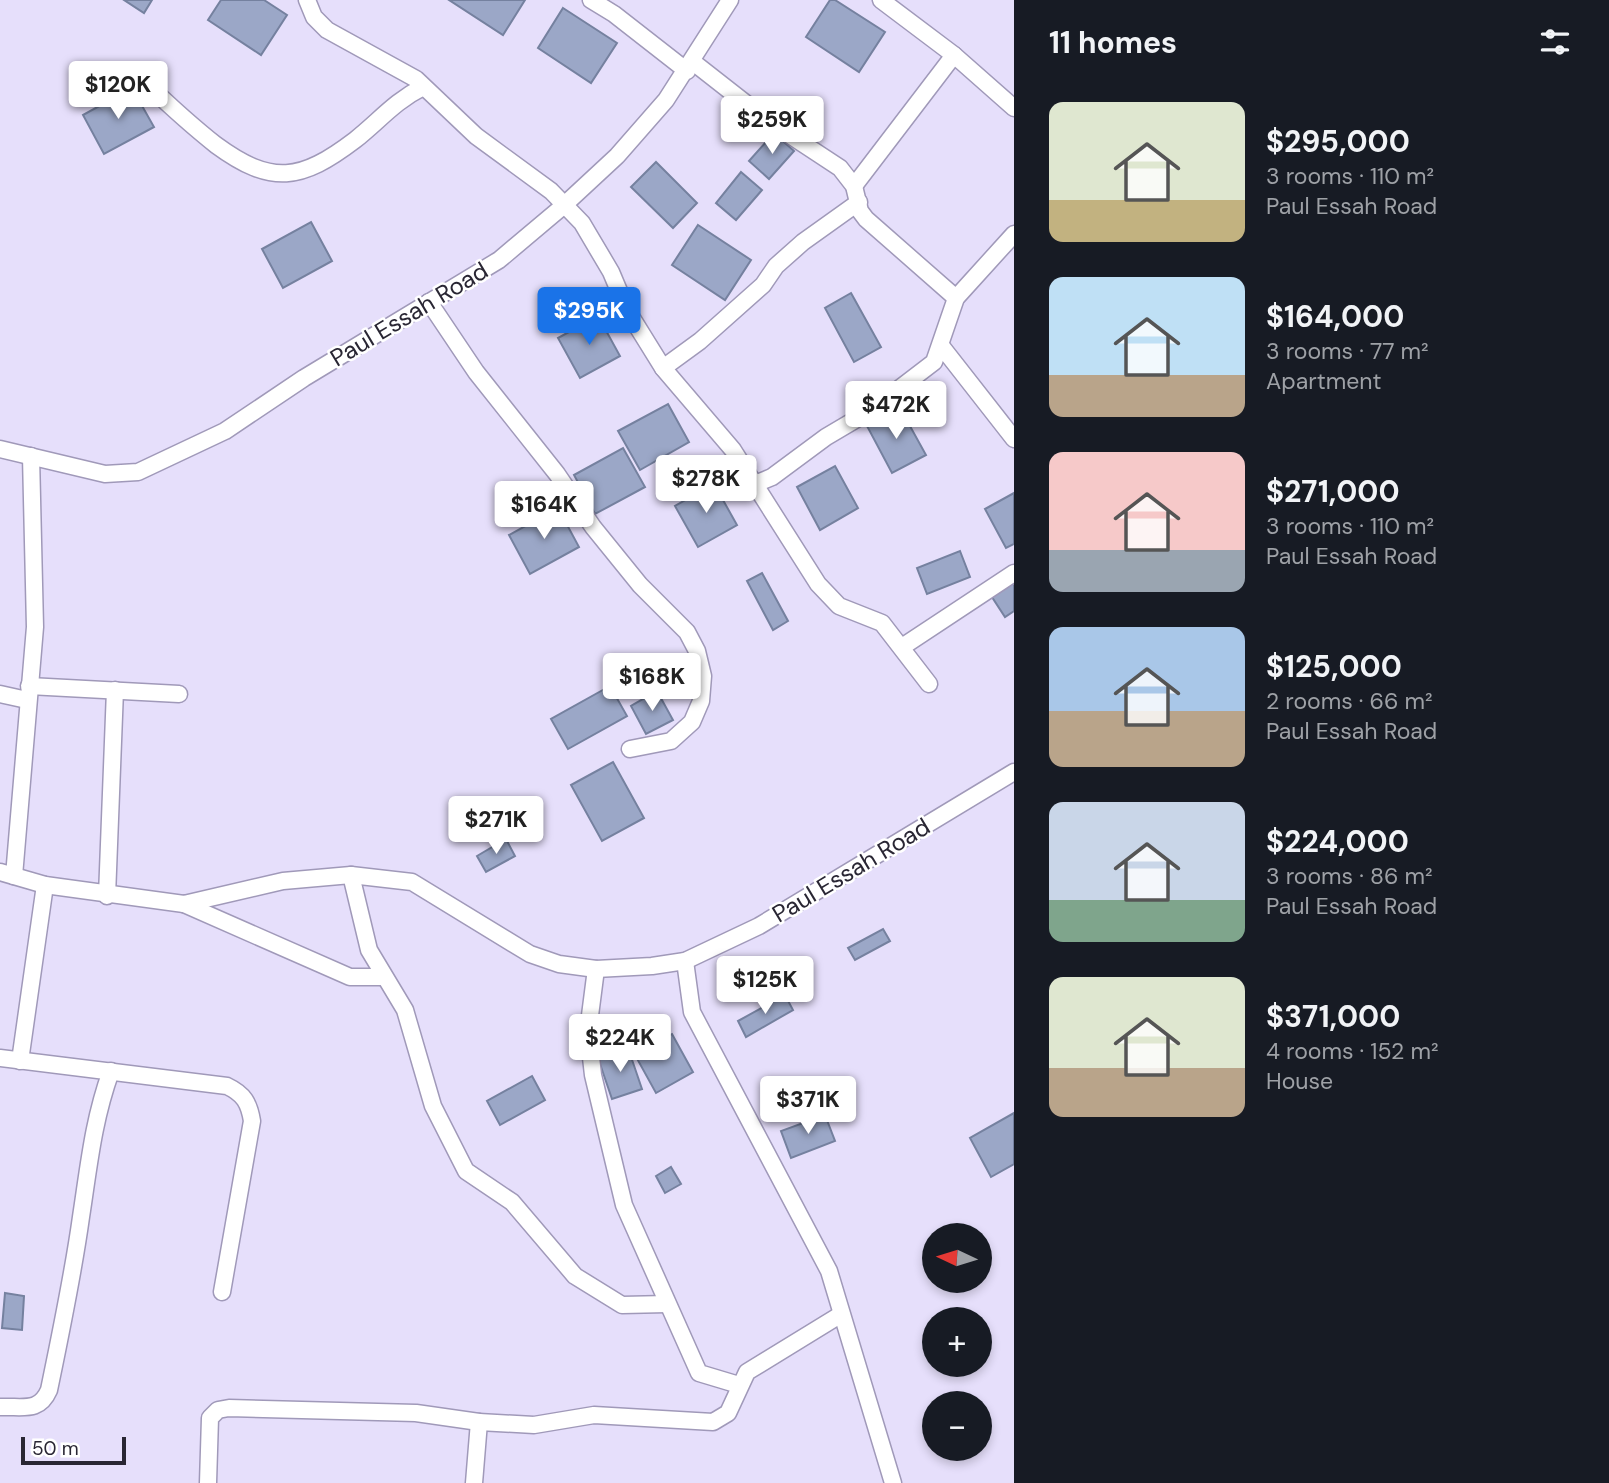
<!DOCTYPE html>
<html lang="en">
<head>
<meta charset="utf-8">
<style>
	body { margin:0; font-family:"DM Sans",sans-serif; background:#242831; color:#f1f3f6; height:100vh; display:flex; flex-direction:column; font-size:26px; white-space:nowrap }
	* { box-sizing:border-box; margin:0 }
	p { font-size:23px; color:#9ea1a6 }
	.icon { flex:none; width:38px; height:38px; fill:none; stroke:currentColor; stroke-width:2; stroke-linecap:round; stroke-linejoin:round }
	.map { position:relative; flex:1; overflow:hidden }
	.panel { display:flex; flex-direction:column; background:#171b24; width:595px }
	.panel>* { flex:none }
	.needle { width:46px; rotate:274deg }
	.tools { position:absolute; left:922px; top:1223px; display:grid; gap:14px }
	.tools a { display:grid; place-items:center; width:70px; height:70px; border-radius:50%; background:#171b24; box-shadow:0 4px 10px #0003; font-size:35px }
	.scale { position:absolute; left:21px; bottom:18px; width:105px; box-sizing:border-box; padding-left:7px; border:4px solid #292633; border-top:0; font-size:19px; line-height:24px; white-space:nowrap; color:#292633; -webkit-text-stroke:5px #fff; paint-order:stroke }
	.price { position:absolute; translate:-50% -60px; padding:0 16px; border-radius:7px; background:#fff; color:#222; font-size:23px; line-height:46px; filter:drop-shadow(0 2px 4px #0008) }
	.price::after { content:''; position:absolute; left:50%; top:42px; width:21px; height:16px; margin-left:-10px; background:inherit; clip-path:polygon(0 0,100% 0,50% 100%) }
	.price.selected { background:#1a73e8; color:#fff }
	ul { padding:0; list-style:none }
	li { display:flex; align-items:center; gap:21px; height:175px; padding:0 35px }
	li span { display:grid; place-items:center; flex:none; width:196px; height:140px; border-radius:14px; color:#555 }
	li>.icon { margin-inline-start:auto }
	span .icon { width:84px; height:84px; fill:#fffc; stroke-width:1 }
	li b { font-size:30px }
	h2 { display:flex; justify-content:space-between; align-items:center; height:84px; padding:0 35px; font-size:30px }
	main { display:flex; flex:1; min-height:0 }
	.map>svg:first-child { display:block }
</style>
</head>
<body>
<main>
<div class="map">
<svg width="1014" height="1483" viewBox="0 0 1014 1483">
	<rect width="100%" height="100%" fill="#e6dffb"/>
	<g fill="#9ba7c7" stroke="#75819f" stroke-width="2">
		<path d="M124,0H152L144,13Z"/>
		<path d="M221,0H264L287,15L261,55L208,20Z"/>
		<path d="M449,0H525L503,35Z"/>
		<path d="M830,0H835L885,32L859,72L806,37Z"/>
		<path d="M563,8L617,43L591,83L538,48Z"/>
		<path d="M132,88L154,127L104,154L83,115Z"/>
		<path d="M774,133L794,151L769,179L749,161Z"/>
		<path d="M656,162L697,203L673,228L631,187Z"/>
		<path d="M741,172L762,190L736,220L716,203Z"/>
		<path d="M311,222L332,261L283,288L262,249Z"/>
		<path d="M698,225L751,260L725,300L672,265Z"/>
		<path d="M851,293L881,347L854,362L825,308Z"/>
		<path d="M598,316L620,356L580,378L558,338Z"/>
		<path d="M668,404L689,442L640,470L618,431Z"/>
		<path d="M900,408L926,455L892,473L867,426Z"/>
		<path d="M623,448L645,487L595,514L574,475Z"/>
		<path d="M835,466L858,508L820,530L797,487Z"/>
		<path d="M714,484L737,525L698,547L675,506Z"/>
		<path d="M1014,493V544L1006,548L985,509Z"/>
		<path d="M558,508L579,547L530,574L509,535Z"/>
		<path d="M960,551L970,577L927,594L917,568Z"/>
		<path d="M762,573L788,621L773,630L747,581Z"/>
		<path d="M1014,579V611L1005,617L990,594Z"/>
		<path d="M610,686L627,716L568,749L551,719Z"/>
		<path d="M657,691L673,720L646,734L631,706Z"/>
		<path d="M613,762L644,818L602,841L571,785Z"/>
		<path d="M506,839L515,856L486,872L477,856Z"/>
		<path d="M883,929L890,941L855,960L848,948Z"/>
		<path d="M785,995L793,1010L746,1037L738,1021Z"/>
		<path d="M672,1034L693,1072L656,1093L635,1055Z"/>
		<path d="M628,1048L642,1089L612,1099L598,1058Z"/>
		<path d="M532,1076L545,1100L500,1125L487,1101Z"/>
		<path d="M1014,1113V1164L991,1177L970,1138Z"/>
		<path d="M825,1115L835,1141L791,1158L781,1131Z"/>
		<path d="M671,1167L681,1184L665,1193L656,1176Z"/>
		<path d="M5,1293L24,1296L22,1330L2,1328Z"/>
	</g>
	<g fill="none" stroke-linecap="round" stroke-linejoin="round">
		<defs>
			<g id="minor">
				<path d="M307,0L314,17L327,30L416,79L476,136L551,191L582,223L611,272L627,310L663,368L733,450L818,584L839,606L882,623L929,684"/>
				<path d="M591,0L614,14L687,71"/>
				<path d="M881,0L954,55L1014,108"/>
				<path d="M693,62L767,120L840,168L854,186L860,211L866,219L956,298"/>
				<path d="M148,85C170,106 192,126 216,145C272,186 301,181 355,140C379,121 395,101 423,87"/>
				<path d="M854,186L954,55"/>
				<path d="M429,302L476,372L557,474L593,527L640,585L687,632L697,651L703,676L701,701L692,722L671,741L630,749"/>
				<path d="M942,347L1014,439"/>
				<path d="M663,368L700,341L763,285L776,266L803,242L859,202"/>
				<path d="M0,449L105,474L138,472L225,431L304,378L499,260L562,207L617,156L666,100L730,0"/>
				<path d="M755,484L772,477L826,437L870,411L934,362L956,298L1014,234"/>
				<path d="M902,647L1014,573"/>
				<path d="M29,686L179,694"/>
				<path d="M0,694L27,700"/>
				<path d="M0,872L45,885L184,904L283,881L351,875L412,882L530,954L559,964L596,969L652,966L685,961L759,926L1014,772"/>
				<path d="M351,875L369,950L405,1010L433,1106L466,1171L512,1202L575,1276L622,1305L667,1304"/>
				<path d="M14,876L35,627L31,456"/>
				<path d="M107,896L115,690"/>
				<path d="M184,904L350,977H383"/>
				<path d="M685,961L692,1012L829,1271L893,1483"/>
				<path d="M596,969L588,1031L593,1075L624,1205L699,1373L739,1385"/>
				<path d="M0,1058L227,1086C244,1094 249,1103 252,1121L222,1292"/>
				<path d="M20,1061L45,885"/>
				<path d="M0,1407C23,1406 39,1413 49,1390C61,1332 73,1275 81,1217C89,1165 93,1121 111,1071"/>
				<path d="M479,1422L534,1425L594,1415L713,1422L728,1413L747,1372L840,1315"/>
				<path d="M208,1483L210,1418L218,1410L229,1408L416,1413L479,1422L474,1483"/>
			</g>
		</defs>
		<use href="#minor" stroke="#a099b9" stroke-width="19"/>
		<use href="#minor" stroke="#fff" stroke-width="16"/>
	</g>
	<g text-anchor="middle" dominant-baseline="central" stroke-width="5" stroke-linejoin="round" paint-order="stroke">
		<g font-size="24" fill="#292633" stroke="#fff">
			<text transform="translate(409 314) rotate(-31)">Paul Essah Road</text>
			<text transform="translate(851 870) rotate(-31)">Paul Essah Road</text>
		</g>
	</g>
</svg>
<div class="tools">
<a><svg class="needle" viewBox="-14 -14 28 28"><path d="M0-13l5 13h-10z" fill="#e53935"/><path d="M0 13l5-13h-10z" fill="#9ea1a6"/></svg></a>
<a>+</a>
<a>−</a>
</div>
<div class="scale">50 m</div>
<b class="price" style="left:118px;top:121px">$120K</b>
<b class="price" style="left:772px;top:156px">$259K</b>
<b class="price selected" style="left:589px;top:347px">$295K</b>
<b class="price" style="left:896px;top:441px">$472K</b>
<b class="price" style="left:706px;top:515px">$278K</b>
<b class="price" style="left:544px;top:541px">$164K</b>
<b class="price" style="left:652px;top:713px">$168K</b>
<b class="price" style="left:496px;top:856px">$271K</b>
<b class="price" style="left:765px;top:1016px">$125K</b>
<b class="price" style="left:620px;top:1074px">$224K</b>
<b class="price" style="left:808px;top:1136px">$371K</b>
</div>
<section class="panel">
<h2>11 homes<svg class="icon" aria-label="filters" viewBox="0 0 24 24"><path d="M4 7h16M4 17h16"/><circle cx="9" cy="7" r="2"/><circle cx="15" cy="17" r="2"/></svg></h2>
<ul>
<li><span style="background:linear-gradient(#dfe7d0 70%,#c2b280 0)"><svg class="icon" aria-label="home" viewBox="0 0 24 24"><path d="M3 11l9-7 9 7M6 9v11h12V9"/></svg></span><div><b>$295,000</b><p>3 rooms · 110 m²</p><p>Paul Essah Road</p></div></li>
<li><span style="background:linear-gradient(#bfe0f5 70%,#b9a48a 0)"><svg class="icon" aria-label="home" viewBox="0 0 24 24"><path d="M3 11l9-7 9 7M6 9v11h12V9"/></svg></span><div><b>$164,000</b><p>3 rooms · 77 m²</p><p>Apartment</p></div></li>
<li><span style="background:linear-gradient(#f6c9c9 70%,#9aa5b1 0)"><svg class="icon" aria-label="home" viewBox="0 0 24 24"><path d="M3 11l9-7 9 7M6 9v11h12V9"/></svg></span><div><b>$271,000</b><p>3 rooms · 110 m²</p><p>Paul Essah Road</p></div></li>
<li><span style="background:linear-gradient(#a9c7e8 60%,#b9a48a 0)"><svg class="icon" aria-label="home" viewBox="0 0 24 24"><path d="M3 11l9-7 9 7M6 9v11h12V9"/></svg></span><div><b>$125,000</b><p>2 rooms · 66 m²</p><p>Paul Essah Road</p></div></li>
<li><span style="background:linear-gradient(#c9d6e8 70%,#7fa58c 0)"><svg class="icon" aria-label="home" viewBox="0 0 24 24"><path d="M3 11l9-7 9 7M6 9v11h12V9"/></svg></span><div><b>$224,000</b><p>3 rooms · 86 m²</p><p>Paul Essah Road</p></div></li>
<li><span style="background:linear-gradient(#dfe7d0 65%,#b9a48a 0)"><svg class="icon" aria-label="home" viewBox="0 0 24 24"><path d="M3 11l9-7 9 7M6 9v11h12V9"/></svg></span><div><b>$371,000</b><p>4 rooms · 152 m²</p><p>House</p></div></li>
</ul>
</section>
</main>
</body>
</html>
